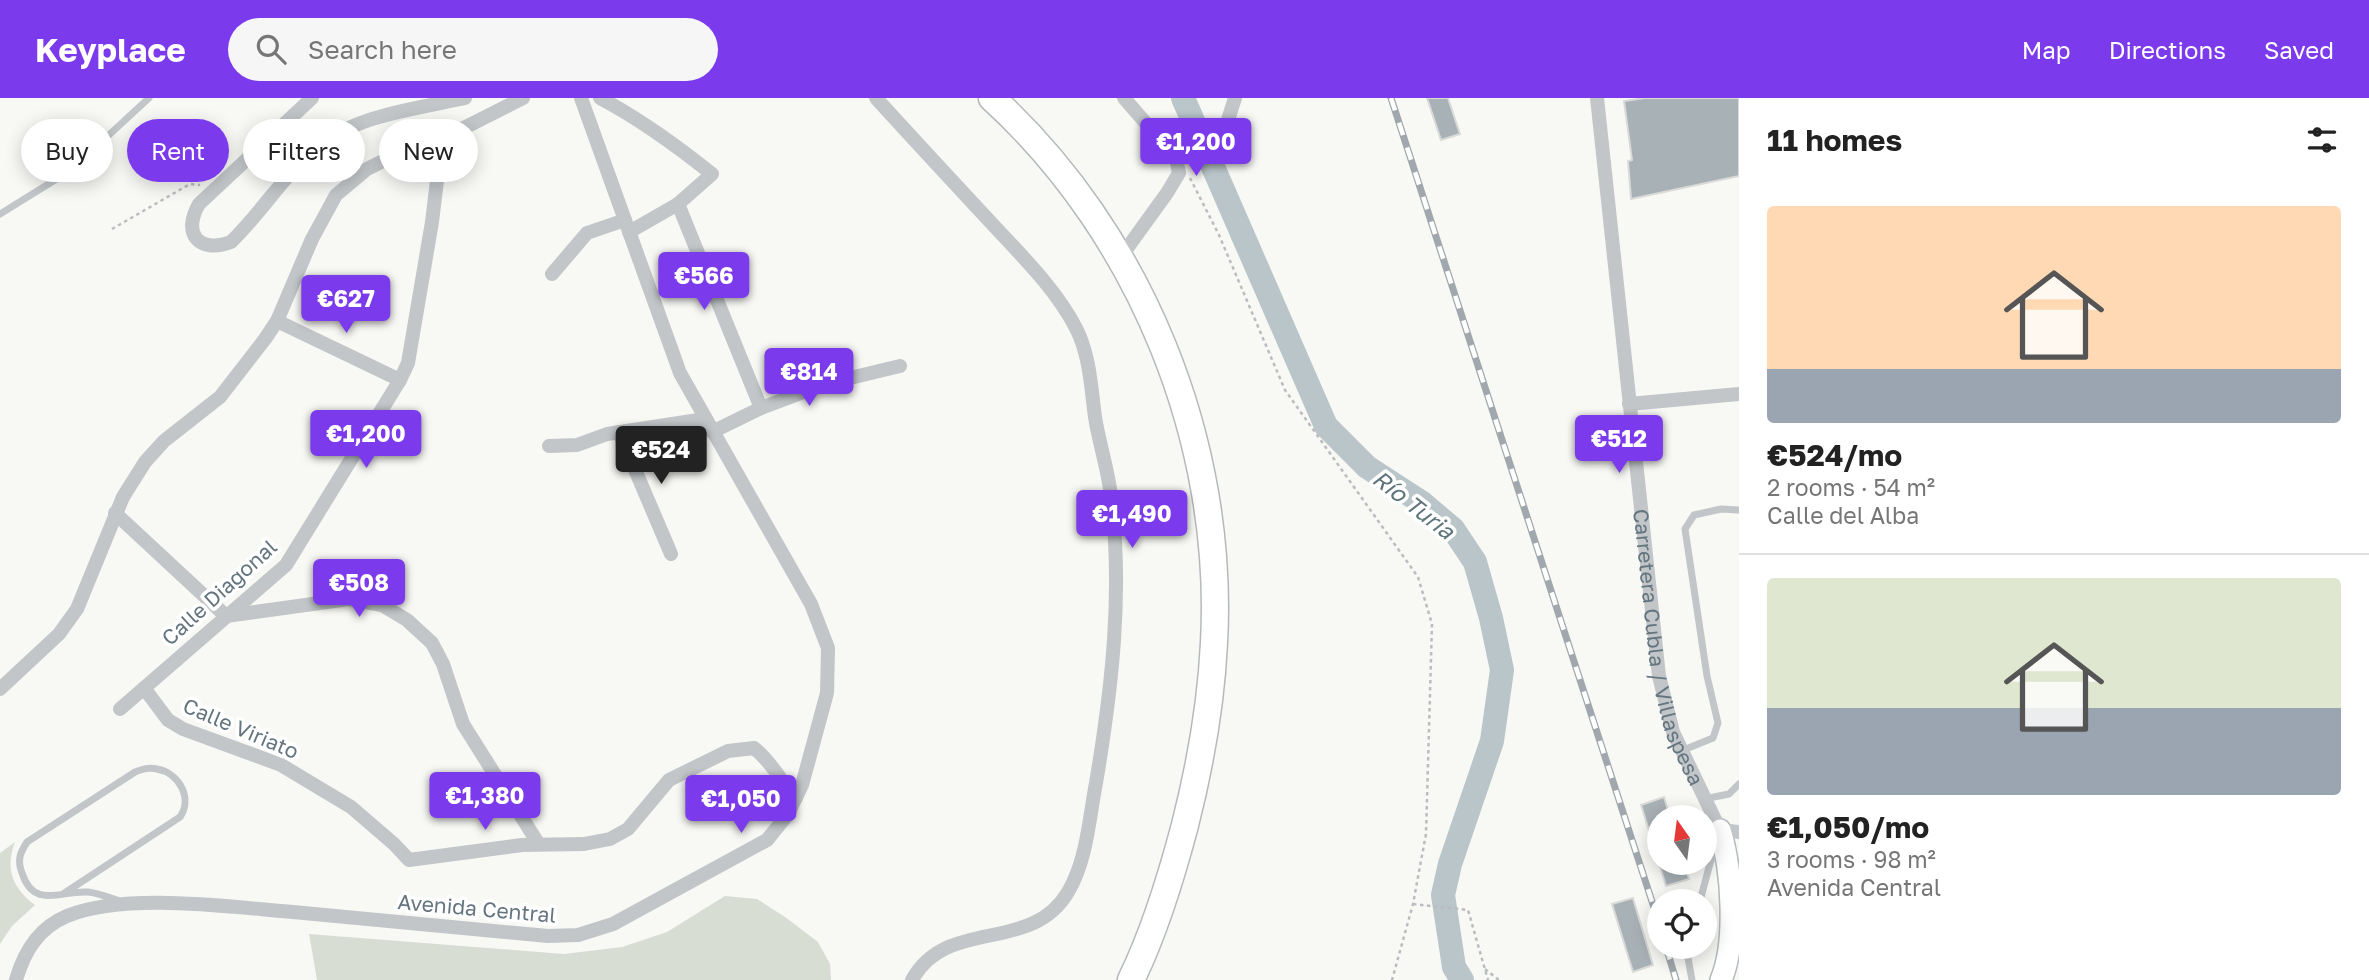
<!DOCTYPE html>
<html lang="en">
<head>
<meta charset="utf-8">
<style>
	body { margin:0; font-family:"Golos Text",sans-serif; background:#f6f6f6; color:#222; height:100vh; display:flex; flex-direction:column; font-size:26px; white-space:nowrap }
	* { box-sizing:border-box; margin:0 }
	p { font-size:23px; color:#767676 }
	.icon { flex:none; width:38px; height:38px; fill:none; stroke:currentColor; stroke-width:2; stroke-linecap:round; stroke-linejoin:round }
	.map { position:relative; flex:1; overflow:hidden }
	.drawer { display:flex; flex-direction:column; background:#fff; width:630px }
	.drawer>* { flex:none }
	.hud { position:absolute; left:21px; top:21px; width:665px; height:63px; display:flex; gap:14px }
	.needle { width:46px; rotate:346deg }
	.controls { position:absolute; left:1647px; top:707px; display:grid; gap:14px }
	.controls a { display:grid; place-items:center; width:70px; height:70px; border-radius:50%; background:#fff; box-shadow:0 4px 18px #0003; font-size:35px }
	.price { position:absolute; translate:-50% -60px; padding:0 16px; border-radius:7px; background:#7c3aed; color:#fff; font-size:23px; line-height:46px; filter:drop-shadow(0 2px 4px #0008) }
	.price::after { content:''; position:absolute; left:50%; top:42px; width:21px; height:16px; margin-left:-10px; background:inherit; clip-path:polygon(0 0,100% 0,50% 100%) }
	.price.on { background:#222; color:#fff }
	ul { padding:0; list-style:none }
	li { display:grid; align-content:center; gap:14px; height:371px; padding:0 28px }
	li+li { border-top:2px solid #e0e0e0 }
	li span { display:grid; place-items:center; height:217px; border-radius:7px; color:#555 }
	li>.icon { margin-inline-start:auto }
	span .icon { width:126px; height:126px; fill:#fffc; stroke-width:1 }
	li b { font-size:30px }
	h2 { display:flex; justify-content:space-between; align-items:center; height:84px; padding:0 28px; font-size:30px }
	.tag { padding:0 24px; border-radius:32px; background:#fff; box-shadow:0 4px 18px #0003; font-size:24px; line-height:63px }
	.tag.on { background:#7c3aed; color:#fff }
	header { display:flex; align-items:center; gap:42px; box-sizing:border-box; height:98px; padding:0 35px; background:#7c3aed; color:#fff }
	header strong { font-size:33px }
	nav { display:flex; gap:38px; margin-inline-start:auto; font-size:24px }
	.search { width:490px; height:63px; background:#f6f6f6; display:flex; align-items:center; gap:18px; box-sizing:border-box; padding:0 24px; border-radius:38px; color:#767676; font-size:26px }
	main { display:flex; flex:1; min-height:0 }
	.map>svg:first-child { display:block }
</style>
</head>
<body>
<header>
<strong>Keyplace</strong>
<div class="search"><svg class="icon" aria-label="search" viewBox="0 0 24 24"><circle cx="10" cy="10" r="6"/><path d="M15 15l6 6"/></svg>Search here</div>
<nav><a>Map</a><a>Directions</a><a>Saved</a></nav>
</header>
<main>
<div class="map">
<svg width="1739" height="882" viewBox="0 0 1739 882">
	<rect width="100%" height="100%" fill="#f8f8f5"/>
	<g fill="#d8ddd4">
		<path d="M15,744C5,770 12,790 35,807L12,828L0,846V755Z"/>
		<path d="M725,798L757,801L785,819L818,844L830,866L831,882H317L309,836L564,856L622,849L667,834Z"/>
	</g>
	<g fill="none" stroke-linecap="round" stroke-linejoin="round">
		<path stroke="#b9c5c9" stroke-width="24" d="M1183,0L1326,328L1367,369L1421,404L1453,431L1475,464L1491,520L1502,572L1492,643L1450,766L1443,797L1454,869L1462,882"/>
	</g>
	<g fill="#a8b1b6" stroke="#dadad8" stroke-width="2">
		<path d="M1427,0H1448L1460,36L1441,42Z"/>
		<path d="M1645,0H1739V78L1631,101L1628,63L1632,62L1624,3Z"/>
		<path d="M1664,699L1670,719H1659V758H1657L1641,707Z"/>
		<path d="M1659,765H1684L1689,781L1666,788Z"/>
		<path d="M1633,800L1653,867L1633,874L1612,806Z"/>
	</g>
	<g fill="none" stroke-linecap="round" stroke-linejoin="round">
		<defs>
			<path id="secondary" d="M1720,732C1732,772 1737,844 1721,882"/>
			<path id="highway" d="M992,0C1141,136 1225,344 1214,545C1211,607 1200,668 1185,727C1171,780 1155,833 1131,882"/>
		</defs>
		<use href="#secondary" stroke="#b4babe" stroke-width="24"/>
		<use href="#highway" stroke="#b5b9bc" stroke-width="29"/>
		<g stroke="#babdbf" stroke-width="2.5" stroke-dasharray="3.5 3.5" stroke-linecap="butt">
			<path d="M1189,55L1215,37"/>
			<path d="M1190,80L1219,137L1285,292L1418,479L1432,526L1426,736L1413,806L1392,882"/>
			<path d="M112,131L190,86L200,87"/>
			<path d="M1413,806L1468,812L1488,882"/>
			<path d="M1485,871L1499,882"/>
		</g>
		<g stroke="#c2c6c9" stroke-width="7">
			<path d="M0,116L71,72L149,0"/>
			<path d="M1681,653L1713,640L1718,625L1707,578L1685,431L1694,417L1721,411L1739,412"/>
			<path d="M1704,701L1729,696L1739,686"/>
			<path d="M63,796L180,719C193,700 179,675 157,671C149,669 143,671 135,674L27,744C20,755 17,762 22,775C34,812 61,792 88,794C98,795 110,800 120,803"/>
			<path d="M1700,803L1716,743"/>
			<path d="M1689,849L1688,860L1692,882"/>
		</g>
		<g stroke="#c2c6c9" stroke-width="14">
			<path d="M312,0L199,106C182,135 198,156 231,144C259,117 281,82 310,55C352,17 411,12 465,0"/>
			<path d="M600,0C640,21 677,48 712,76L678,106L629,134"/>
			<path d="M876,0C916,44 956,87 996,130C1025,161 1056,192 1076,230C1090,258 1091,289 1095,319C1099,345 1108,371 1111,398C1123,494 1112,590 1096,685C1089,721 1087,762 1068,794C1031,857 947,818 912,882"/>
			<path id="s1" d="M1597,0L1659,578L1673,634L1720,732L1739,734"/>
			<path d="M1226,28L1235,0"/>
			<path d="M678,106L761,310"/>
			<path d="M1120,160L1167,95L1179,75L1176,60L1124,0"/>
			<path d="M552,176L587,135L625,122"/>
			<path d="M277,223L400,282"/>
			<path d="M1629,306L1739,296"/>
			<path d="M619,334L671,456"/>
			<path d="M712,334L761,310L825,286L900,268"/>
			<path d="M549,348L577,347L607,336L705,321"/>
			<path d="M115,415L226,518L349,501L382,507L407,522L432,545L443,566L463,626L538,745"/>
			<path d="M144,590L168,622L183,631L281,667L351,709L394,746L409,762L522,747L584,746L610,741L628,731L669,682L728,653L754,650C772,664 781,684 796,700"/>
			<path d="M0,591L59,536L77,511L123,399L145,364L164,343L220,299L265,241L277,223L312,141L336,97L367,71L387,61L442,41L523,0"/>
			<path d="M120,611L286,467L400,282L408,265L432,124L442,41"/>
			<path d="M16,882C24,854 38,830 67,818C125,794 230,809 293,814C378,822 463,830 548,838L578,837L613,826L767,742L788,716L802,687L827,595L828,550L811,506L680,275L581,0"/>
		</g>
		<use href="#secondary" stroke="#fff" stroke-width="21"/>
		<use href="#highway" stroke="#fff" stroke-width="26"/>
		<defs>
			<g id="rail">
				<path d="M1391,0L1659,825"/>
				<path d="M1666,849L1676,882"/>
			</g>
		</defs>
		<use href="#rail" stroke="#a1a8ad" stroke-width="7"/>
		<use href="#rail" stroke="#fff" stroke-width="4.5" stroke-dasharray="13" stroke-linecap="butt"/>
	</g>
	<g text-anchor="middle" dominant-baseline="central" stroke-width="7" stroke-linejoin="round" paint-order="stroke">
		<g font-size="21" fill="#64757f" stroke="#fff">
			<text transform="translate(219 494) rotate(-42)">Calle Diagonal</text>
			<text stroke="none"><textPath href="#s1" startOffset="555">Carretera Cubla / Villaspesa</textPath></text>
			<text transform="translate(241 630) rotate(23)">Calle Viriato</text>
			<text transform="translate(477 810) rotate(5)">Avenida Central</text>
		</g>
		<g font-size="23" font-style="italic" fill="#5e747a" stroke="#fff">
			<text transform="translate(1414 406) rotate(38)">Río Turia</text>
		</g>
	</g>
</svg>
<div class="controls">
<a><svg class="needle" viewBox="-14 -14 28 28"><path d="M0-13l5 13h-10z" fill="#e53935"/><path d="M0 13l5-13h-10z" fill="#767676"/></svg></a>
<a><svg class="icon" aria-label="locate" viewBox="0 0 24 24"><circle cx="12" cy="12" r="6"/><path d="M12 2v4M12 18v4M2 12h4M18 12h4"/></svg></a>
</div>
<b class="price" style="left:1196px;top:80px">€1,200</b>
<b class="price" style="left:704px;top:214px">€566</b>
<b class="price" style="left:346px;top:237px">€627</b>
<b class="price" style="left:809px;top:310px">€814</b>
<b class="price" style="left:366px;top:372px">€1,200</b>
<b class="price" style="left:1619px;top:377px">€512</b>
<b class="price on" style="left:661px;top:388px">€524</b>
<b class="price" style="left:1132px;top:452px">€1,490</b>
<b class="price" style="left:359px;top:521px">€508</b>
<b class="price" style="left:485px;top:734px">€1,380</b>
<b class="price" style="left:741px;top:737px">€1,050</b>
<div class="hud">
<a class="tag">Buy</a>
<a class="tag on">Rent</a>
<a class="tag">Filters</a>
<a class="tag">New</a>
</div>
</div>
<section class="drawer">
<h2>11 homes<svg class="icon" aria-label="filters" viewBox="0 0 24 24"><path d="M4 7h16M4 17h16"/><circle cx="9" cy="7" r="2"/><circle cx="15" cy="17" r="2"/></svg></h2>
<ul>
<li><span style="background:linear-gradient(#ffd9b3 75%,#9aa5b1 0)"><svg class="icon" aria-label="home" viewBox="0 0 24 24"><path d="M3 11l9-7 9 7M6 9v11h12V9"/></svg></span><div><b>€524/mo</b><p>2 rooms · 54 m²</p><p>Calle del Alba</p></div></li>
<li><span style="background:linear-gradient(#dfe7d0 60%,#9aa5b1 0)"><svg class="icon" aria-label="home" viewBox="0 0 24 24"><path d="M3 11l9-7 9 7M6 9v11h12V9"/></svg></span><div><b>€1,050/mo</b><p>3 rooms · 98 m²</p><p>Avenida Central</p></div></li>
</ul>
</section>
</main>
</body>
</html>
